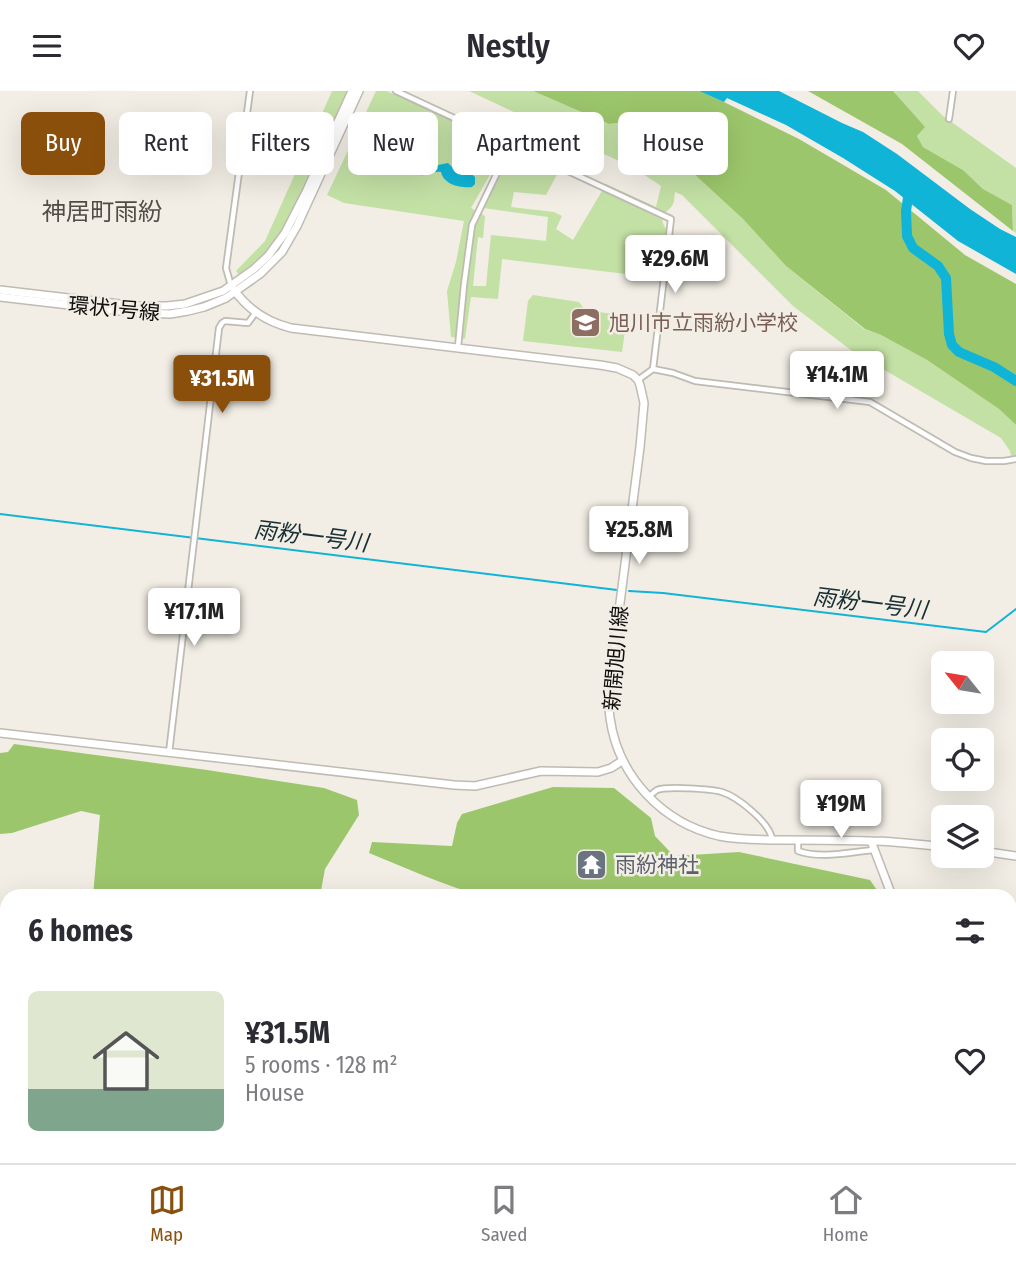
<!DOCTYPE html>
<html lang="en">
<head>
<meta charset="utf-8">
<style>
	body { margin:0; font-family:"Fira Sans Condensed","Noto Sans JP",sans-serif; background:#f7f7f7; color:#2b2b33; height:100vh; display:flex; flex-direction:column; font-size:26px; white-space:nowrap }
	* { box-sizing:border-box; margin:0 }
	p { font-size:23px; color:#7c7c81 }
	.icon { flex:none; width:38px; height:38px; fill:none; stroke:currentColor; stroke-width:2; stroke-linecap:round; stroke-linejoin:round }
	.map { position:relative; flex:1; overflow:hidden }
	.details { position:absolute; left:0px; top:798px; width:1017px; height:275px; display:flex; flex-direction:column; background:#fff; border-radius:21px 21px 0 0; box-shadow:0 7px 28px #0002 }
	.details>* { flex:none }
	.top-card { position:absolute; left:21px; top:21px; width:975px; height:63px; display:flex; gap:14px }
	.needle { width:46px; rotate:300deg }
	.buttons { position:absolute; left:931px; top:560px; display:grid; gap:14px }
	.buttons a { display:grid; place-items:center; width:63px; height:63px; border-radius:10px; background:#fff; box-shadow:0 7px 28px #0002; font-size:35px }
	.price { position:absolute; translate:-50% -60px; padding:0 16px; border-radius:7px; background:#fff; color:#222; font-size:23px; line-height:46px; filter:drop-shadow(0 2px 4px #0008) }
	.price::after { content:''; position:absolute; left:50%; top:42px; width:21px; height:16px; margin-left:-10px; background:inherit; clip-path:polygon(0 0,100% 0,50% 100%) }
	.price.current { background:#8a4f0a; color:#fff }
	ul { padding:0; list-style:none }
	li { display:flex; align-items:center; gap:21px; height:175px; padding:0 28px }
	li span { display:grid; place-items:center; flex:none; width:196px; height:140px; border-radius:10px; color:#555 }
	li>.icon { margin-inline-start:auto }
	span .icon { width:84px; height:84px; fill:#fffc; stroke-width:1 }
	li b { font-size:30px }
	h2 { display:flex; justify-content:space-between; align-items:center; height:84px; padding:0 28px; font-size:30px }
	.pill { padding:0 24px; border-radius:10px; background:#fff; box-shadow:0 7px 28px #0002; font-size:24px; line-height:63px }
	.pill.current { background:#8a4f0a; color:#fff }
	header { display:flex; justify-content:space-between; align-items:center; height:91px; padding:0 28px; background:#fff; font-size:32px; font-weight:600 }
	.tab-bar { display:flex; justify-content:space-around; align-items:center; height:98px; border-top:2px solid #e1e1e2; background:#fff; font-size:19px; color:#7c7c81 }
	.tab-bar a { display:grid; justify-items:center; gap:4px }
	.tab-bar .current { color:#8a4f0a }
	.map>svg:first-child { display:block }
</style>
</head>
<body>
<header><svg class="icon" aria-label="menu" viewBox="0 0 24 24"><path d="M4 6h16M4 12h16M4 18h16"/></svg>Nestly<svg class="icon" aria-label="heart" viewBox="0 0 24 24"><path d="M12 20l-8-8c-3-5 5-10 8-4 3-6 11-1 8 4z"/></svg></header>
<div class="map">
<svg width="1016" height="1072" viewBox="0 0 1016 1072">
	<rect width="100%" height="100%" fill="#f2eee5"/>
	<g fill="#c3e0a5">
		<path d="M332,0H349L284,139L266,163L240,185L236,180L265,150Z"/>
		<path d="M376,0H387L507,54L471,117L485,125L483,147L478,146L473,195H486L491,144L546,150L548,126L483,117L511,58L514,57L560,78L546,104L514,101L511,116L554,121L562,125L556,138L573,149L606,93L656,116L661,95L634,77L469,0H533L609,33L625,31L669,60L743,128L786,175L864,238L881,244L927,269L999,318L1016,334V364L1011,365L1010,360L1001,347L852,260L793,215L682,104L675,101C674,105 675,109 673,113C668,123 656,122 666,138L659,187L502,168L498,208L471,206L465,248L451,246L447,200L456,171L464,130L344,112L327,104Z"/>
		<path d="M893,0H918L943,25L1016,77V142L1013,140L1012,114L983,98L963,79L923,56L917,45L924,36Z"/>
		<path d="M533,204L579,211L585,219L627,225L622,261L523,250L528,210Z"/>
	</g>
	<g fill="#9cc66c">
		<path d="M533,0H699L724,11L799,48L886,99L965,164L1016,193V334L999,318L927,269L881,244L865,238L786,175L743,128L669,60L625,31L609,33Z"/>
		<path d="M808,0H893L925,36L917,45L923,56L963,79L983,98L1012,114L1013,140L902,53Z"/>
		<path d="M14,653L207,679L324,697L357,709L359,724L325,778L320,805H93L100,724L81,720L12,742L0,743V662L8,661Z"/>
		<path d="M553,696L614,697L651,727L655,745L674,765L739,761L870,789L881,805H482C443,794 406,777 369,762L372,751L452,755L457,732L462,723Z"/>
		<path d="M0,850L7,852V1066H1010V961L1016,967V1072H0Z"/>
	</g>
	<g fill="#0fb4d6">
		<path d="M699,0H779L842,32L863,41L897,63L970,118L1000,138L1016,146V183L958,150L895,100L843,67L786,34L727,7L724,11Z"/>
		<path d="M405,49L409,50L417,57C430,55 434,63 438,74L448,72L453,77C463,79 467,78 475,86V93L472,96C460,97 444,94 441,81C433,80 427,85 419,84C412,83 411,77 405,75C401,73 397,75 394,72C387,68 389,56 394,52C396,50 402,50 405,49Z"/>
	</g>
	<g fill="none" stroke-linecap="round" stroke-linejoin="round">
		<g stroke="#0fb4d6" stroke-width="2">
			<path d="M0,423L617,499"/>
			<path d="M629,500L663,502L986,541L1016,518"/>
		</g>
		<path stroke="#0fb4d6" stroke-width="10" d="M909,100L906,120L907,145L913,157L938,175L946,187L949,243L952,254L959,261L994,276L1016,290"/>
		<defs>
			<g id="street">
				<path d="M396,0L671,128L653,278"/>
				<path d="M949,28L953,0"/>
				<path d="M231,195L226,177L250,0"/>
				<path d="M458,256L464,194L472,134L511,53"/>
				<path d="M638,289L653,278L673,282L695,290L870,311L955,361L971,367L986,370H1004L1016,368"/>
				<path d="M169,662L219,237L222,232L225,230L248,232L256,221"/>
				<path d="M649,706C650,705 655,700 657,699C666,695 712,698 722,701C738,706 770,732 772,748"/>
				<path d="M798,750V760C821,768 850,761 874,759"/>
			</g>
			<g id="secondary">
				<path d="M232,196C246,217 267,231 291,237L600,274L617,277L633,284L638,289L640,294L644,312L640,356L610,590C609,602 608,615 610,627C618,685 662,732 719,745C740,749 762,749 783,749C812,749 840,749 869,750C894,750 918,753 943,756"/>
				<path d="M0,642L454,694L475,695L541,680L598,681L611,677L622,670"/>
				<path d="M871,750L892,805"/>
				<path d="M982,760L1016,765"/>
				<path d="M986,1066V1072"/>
			</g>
			<g id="primary">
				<path d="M0,199L137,215H167L185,213L223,200L254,178L268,165L285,142L307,99L352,0"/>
				<path d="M0,206L138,222L170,223L188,220L204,216L226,207L260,183L282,161L297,135L359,0"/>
			</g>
		</defs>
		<use href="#street" stroke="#bfbbb3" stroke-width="8"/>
		<use href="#secondary" stroke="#bfbbb3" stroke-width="10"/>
		<use href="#primary" stroke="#bfbbb3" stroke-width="10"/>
		<use href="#street" stroke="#fff" stroke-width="4.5"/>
		<use href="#secondary" stroke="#fff" stroke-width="7"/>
		<use href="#primary" stroke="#fff" stroke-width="7"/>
	</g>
	<defs>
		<symbol id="school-square" viewBox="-11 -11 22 22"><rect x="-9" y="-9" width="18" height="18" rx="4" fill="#8d6e63" stroke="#f2eee5"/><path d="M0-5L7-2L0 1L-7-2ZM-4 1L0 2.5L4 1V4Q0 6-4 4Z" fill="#fff"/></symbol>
		<symbol id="temple-square" viewBox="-11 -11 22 22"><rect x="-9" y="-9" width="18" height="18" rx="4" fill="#6b7280" stroke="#f2eee5"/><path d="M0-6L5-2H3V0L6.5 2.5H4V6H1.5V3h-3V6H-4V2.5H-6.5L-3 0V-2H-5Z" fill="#fff"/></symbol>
	</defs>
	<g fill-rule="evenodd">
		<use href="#school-square" x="568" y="214" width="35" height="35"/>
		<use href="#temple-square" x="574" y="756" width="35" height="35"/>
	</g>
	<g text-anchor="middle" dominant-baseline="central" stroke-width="5" stroke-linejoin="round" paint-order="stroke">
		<g font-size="21" fill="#100f0c" stroke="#f2eee5">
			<text transform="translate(114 218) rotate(5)">環状1号線</text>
			<text transform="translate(616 567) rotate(-85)">新開旭川線</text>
		</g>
		<g font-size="21" fill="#785e54" stroke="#f2eee5" text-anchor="start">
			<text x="609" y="232">旭川市立雨紛小学校</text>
		</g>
		<g font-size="21" fill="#5b616d" stroke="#f2eee5" text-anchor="start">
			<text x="615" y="774">雨紛神社</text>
		</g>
		<g font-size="23" font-style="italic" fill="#172e34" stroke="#f2eee5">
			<text transform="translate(311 445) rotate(7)">雨粉一号川</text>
			<text transform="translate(870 512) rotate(7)">雨粉一号川</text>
		</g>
		<g font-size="24" fill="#504d46" stroke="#f2eee5">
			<text x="102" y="121">神居町雨紛</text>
		</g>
	</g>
</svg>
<div class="buttons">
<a><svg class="needle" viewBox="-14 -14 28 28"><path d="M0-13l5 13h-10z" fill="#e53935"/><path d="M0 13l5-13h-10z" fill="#7c7c81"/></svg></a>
<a><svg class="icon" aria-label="locate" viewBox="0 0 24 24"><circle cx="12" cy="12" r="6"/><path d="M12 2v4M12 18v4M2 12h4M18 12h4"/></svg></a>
<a><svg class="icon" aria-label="layers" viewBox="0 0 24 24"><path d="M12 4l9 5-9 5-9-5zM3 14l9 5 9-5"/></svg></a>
</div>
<b class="price" style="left:675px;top:204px">¥29.6M</b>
<b class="price" style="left:837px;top:320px">¥14.1M</b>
<b class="price current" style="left:222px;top:324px">¥31.5M</b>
<b class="price" style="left:639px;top:475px">¥25.8M</b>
<b class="price" style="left:194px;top:557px">¥17.1M</b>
<b class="price" style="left:841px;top:749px">¥19M</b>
<div class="top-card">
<a class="pill current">Buy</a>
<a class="pill">Rent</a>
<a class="pill">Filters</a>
<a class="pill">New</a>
<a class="pill">Apartment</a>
<a class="pill">House</a>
</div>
<section class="details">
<h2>6 homes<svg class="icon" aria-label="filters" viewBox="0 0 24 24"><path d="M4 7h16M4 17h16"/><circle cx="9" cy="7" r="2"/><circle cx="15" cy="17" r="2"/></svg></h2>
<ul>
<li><span style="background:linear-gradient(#dfe7d0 70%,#7fa58c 0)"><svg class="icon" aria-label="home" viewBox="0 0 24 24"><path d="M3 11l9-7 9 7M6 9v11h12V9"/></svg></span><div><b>¥31.5M</b><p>5 rooms · 128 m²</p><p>House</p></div><svg class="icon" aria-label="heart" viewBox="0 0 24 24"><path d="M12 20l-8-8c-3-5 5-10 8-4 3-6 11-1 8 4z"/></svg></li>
</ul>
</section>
</div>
<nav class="tab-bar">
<a class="current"><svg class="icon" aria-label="map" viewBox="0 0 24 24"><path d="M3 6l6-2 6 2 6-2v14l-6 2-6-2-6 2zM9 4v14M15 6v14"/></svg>Map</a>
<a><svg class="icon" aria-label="saved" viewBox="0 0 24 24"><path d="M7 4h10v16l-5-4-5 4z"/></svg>Saved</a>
<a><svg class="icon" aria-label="home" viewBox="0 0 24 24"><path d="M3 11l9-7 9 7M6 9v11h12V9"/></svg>Home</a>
</nav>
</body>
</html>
